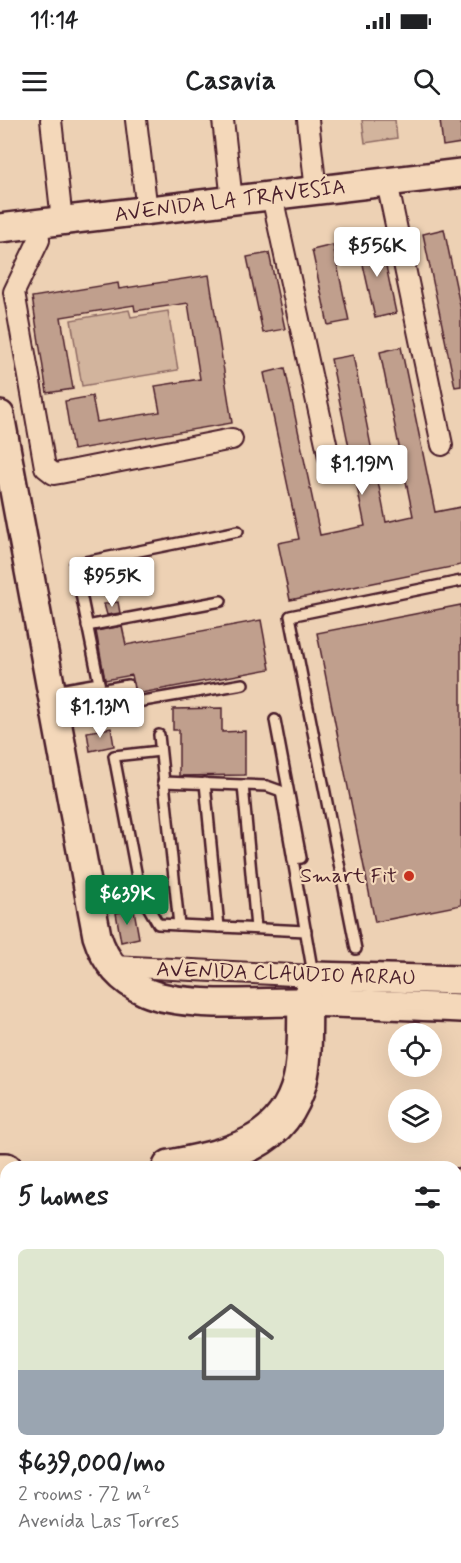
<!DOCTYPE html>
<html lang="en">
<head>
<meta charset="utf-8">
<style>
	body { margin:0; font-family:Mynerve,sans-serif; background:#f6f6f6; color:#202124; height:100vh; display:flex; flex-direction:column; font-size:22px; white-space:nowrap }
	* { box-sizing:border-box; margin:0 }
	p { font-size:20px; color:#757577 }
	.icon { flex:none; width:33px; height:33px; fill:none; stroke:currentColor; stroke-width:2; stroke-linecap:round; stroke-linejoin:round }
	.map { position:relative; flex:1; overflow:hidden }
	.details { position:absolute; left:0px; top:1041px; width:462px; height:402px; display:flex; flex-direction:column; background:#fff; border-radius:18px 18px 0 0; box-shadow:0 6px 24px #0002 }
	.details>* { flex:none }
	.controls { position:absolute; left:388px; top:903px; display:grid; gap:12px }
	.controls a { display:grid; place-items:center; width:54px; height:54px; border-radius:50%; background:#fff; box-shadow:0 6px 24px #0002; font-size:30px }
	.price { position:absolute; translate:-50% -51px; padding:0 14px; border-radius:6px; background:#fff; color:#222; font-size:20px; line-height:39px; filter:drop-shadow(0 2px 3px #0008) }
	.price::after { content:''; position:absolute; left:50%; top:36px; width:18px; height:14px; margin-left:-9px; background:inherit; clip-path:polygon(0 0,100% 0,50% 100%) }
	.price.on { background:#0b8043; color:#fff }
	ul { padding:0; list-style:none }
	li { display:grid; align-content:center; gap:12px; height:318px; padding:0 18px }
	li span { display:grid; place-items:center; height:186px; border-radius:9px; color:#555 }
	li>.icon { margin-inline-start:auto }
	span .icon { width:108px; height:108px; fill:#fffc; stroke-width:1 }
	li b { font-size:26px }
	h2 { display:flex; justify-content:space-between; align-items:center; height:72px; padding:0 18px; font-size:26px }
	.status { display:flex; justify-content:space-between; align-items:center; height:42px; padding:0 30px; background:#fff; direction:ltr }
	.status svg { height:16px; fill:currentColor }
	header { display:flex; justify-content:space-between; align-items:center; height:78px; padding:0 18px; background:#fff; font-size:27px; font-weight:700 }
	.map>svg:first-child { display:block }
</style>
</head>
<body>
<div class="status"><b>11:14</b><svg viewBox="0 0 49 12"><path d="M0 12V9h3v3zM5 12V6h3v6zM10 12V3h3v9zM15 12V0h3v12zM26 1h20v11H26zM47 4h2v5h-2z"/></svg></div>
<header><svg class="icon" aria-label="menu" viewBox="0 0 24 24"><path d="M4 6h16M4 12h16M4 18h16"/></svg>Casavia<svg class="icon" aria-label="search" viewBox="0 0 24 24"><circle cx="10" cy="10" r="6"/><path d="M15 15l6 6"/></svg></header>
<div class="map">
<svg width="461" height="1443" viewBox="0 0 461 1443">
	<rect width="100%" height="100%" fill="#edd1b4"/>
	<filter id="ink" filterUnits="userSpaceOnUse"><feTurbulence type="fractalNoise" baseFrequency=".0167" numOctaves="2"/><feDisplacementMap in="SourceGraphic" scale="12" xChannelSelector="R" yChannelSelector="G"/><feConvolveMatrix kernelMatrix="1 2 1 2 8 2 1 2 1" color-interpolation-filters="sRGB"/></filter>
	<g filter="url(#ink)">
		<g fill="#d2b49d" stroke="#8e6a64" stroke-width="1.5">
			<path d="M362,0H395L397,18L365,23Z"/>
			<path d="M129,190L131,197L168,191L178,250L82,266L71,200Z"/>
			<rect x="456" y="1142" width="5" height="128"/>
		</g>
		<g fill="#c09f8d" stroke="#4a1f2b" stroke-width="1.5">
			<path d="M440,0H461V23L443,26Z"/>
			<path d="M444,109L461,190V266L455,267L423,114Z"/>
			<path d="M380,118L396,193L375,198L358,122Z"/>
			<path d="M333,125L349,201L328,205L312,130Z"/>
			<path d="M269,133L285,209L263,213L247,137Z"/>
			<path d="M209,155L232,303L73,330L65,281L92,276L97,302L160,292L155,266L200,259L188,183L135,191L134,185L61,197L73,269L47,273L32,177L118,163L119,169Z"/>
			<path d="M401,227L435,392L461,387V445L290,480L278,423L299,419L264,253L285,248L320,415L365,406L331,239L353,235L386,402L413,396L380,232Z"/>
			<path d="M118,482L120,493L107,495L104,484Z"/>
			<path d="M461,485V785L375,802L317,513Z"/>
			<path d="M261,500L270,549L136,574L132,555L105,560L96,511L122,506L126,525Z"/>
			<path d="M222,588V612L245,611V655L179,656V610H173V589Z"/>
			<path d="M111,608L114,626L90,631L87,612Z"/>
			<path d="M134,790L139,818L121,822L116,793Z"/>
		</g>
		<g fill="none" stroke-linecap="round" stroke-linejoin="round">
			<defs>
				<g id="lane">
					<path d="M87,506L221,481"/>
					<path d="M99,563L100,570L128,565L131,583L243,564"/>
					<path d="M54,571L99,563L75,444L238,411"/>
					<path d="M275,600L301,738L293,739"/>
					<path d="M159,615L179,805"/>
					<path d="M160,631L114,636L140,773L158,804L306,811"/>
					<path d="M163,662L267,666L281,671L313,854"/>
					<path d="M205,663L219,807"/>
					<path d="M243,665L256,808"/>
					<path d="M356,829L290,496L461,461"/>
				</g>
				<g id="street">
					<path d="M51,0L62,101"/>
					<path d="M136,0L147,91"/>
					<path d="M223,0L232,81"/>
					<path d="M308,0L316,71"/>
					<path d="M387,62L442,325"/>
					<path d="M272,76L329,337"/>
					<path d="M38,104L39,120L14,172L45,347L54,354L60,353L232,319"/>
					<path d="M112,846L314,856"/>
					<path d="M0,1370L6,1402"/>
					<path d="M13,1437L14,1443"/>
					<path d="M303,1437L304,1443"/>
					<path d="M336,1437L461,1441"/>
					<path d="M157,1441L192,1437"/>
				</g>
				<g id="secondary">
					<path d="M0,108L461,53"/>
					<path d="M0,295L97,816C105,842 121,861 146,872C184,888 254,882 296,882C351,883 406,886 461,888"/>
					<path d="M305,882L314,856L461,860"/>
					<path d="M0,1279L6,1280"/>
					<path d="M456,1297H461"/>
					<path d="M0,1307H6"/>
					<path d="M456,1325H461"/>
					<path d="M156,1437L158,1443"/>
				</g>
				<g id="highway">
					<path d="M170,1047C226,1036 284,1026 300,961C306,936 304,908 305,882"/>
					<path d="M0,1050H6"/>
					<path d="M456,1066H461"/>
					<path d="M0,1079H6"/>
					<path d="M456,1096H461"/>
				</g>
			</defs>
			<use href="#lane" stroke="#4a1f2b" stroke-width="14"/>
			<use href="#street" stroke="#4a1f2b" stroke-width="24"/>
			<use href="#secondary" stroke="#4a1f2b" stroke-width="32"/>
			<use href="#highway" stroke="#4a1f2b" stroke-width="38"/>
			<use href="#lane" stroke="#f4d8ba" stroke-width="9"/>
			<use href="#street" stroke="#f4d8ba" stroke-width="20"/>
			<use href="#secondary" stroke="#f4d8ba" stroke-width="27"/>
			<use href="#highway" stroke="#f4d8ba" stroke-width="33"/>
		</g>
	</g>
	<circle fill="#c8321e" stroke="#f4d8ba" stroke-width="2" cx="409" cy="756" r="6"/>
	<g text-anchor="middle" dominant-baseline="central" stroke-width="4.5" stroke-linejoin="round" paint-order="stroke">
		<g font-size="21" fill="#4a1f2b" stroke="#f4d8ba">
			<text transform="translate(230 81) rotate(-7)">AVENIDA LA TRAVESÍA</text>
			<text transform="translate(286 854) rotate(2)">AVENIDA CLAUDIO ARRAU</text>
		</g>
		<g font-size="21" fill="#4a1f2b" stroke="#f4d8ba" text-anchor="end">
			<text x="397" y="756">Smart Fit</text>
		</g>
	</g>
</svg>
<div class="controls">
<a><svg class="icon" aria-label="locate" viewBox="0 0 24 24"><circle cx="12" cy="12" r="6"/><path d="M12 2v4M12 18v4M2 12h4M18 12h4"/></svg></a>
<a><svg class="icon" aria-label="layers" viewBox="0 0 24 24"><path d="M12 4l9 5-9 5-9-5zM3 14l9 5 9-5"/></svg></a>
</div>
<b class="price" style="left:377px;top:158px">$556K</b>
<b class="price" style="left:362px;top:376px">$1.19M</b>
<b class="price" style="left:112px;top:488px">$955K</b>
<b class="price" style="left:100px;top:619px">$1.13M</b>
<b class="price on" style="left:127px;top:806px">$639K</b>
<section class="details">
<h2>5 homes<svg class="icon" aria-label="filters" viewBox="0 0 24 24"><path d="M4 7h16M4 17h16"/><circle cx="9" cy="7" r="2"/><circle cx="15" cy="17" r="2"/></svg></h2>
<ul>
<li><span style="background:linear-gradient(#dfe7d0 65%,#9aa5b1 0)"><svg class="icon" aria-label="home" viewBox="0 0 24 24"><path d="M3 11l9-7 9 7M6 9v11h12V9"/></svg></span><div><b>$639,000/mo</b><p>2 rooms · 72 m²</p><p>Avenida Las Torres</p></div></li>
</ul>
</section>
</div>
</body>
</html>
